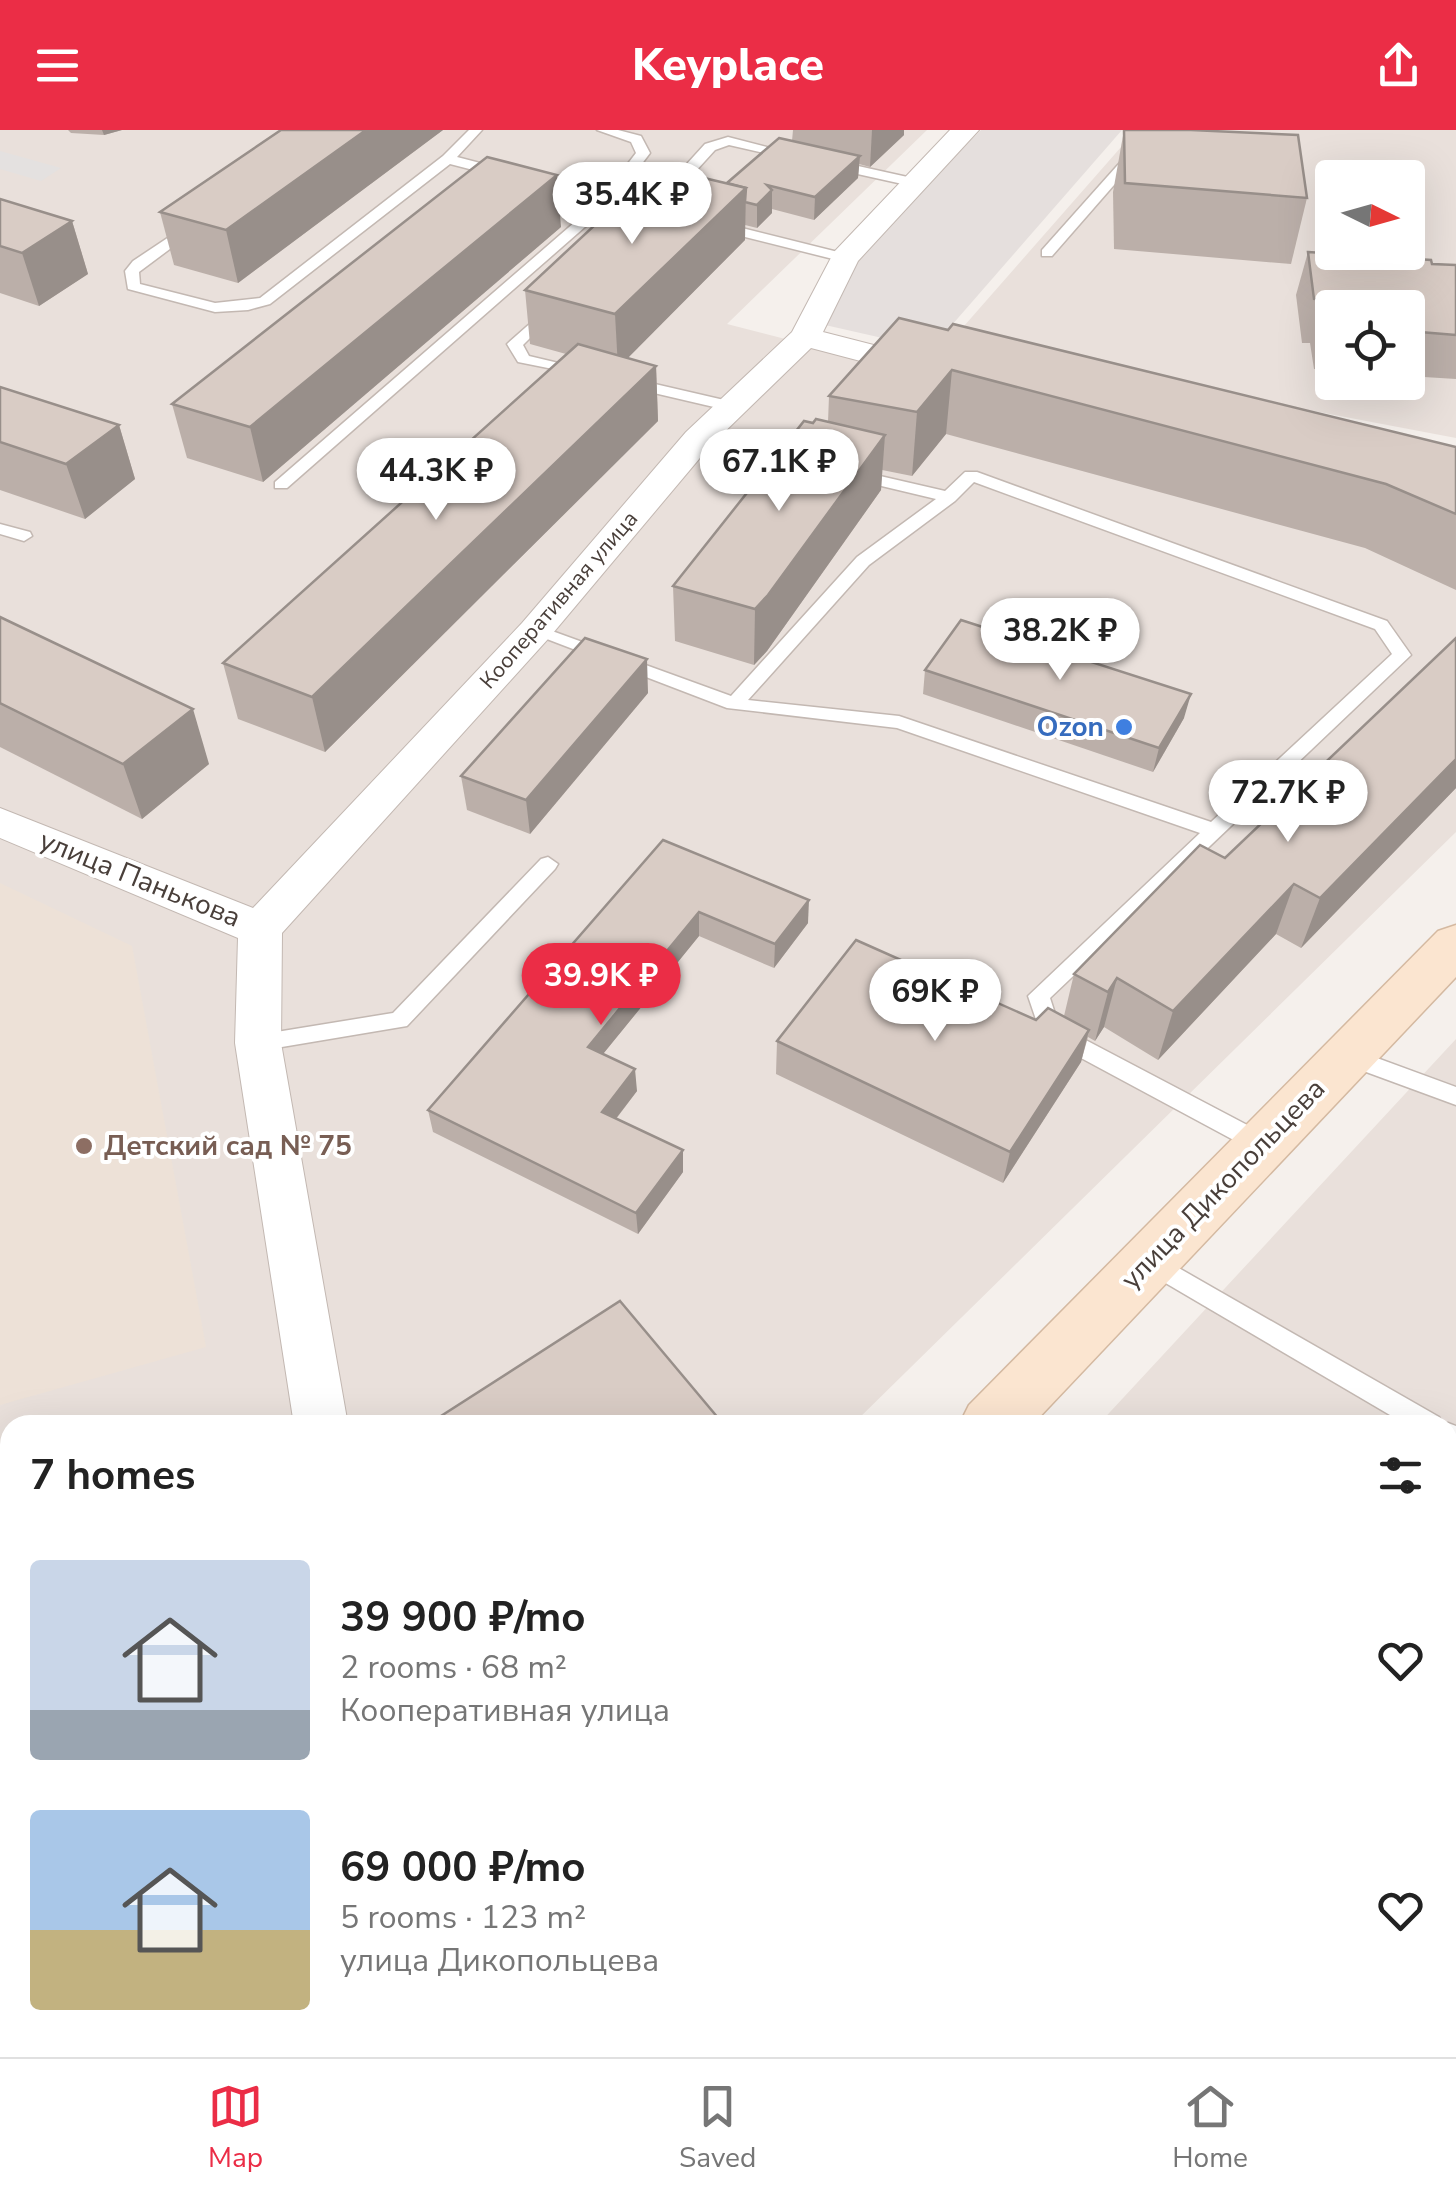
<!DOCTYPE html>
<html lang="en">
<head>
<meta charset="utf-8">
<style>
	body { margin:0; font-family:"Nunito Sans",sans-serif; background:#f6f6f6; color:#222; height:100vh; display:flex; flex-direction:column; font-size:38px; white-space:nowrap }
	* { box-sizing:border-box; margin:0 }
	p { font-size:32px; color:#767676 }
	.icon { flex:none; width:55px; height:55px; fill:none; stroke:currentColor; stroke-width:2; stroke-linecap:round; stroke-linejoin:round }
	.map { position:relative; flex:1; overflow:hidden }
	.details { position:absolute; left:0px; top:1285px; width:1458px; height:642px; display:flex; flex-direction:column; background:#fff; border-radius:30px 30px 0 0; box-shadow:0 10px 40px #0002 }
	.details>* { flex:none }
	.needle { width:65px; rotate:95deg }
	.controls { position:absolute; left:1315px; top:30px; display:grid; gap:20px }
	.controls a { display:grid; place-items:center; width:110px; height:110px; border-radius:10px; background:#fff; box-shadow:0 10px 40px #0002; font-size:50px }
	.price { position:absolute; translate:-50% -85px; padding:0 22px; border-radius:35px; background:#fff; color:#222; font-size:32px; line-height:65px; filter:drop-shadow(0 2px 5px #0008) }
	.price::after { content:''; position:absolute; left:50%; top:60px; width:30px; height:22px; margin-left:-15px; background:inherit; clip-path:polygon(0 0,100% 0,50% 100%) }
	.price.selected { background:#eb2d46; color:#fff }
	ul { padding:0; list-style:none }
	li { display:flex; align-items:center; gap:30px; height:250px; padding:0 30px }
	li span { display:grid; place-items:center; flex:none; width:280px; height:200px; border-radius:10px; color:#555 }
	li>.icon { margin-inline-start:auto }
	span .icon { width:120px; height:120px; fill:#fffc; stroke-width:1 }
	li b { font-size:42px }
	h2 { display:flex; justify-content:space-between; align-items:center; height:120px; padding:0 30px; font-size:42px }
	header { display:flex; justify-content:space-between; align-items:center; height:130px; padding:0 30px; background:#eb2d46; color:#fff; font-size:45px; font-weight:800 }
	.menu { display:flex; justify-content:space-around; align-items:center; height:140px; border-top:2px solid #e0e0e0; background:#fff; font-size:28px; color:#767676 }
	.menu a { display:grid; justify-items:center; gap:5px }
	.menu .selected { color:#eb2d46 }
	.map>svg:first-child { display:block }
</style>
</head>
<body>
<header><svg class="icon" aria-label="menu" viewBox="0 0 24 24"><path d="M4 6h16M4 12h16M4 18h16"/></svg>Keyplace<svg class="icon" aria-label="share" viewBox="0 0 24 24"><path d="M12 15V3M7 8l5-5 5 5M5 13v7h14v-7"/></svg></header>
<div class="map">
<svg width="1456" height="1927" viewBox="0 0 1456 1927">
	<rect width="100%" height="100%" fill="#f5f0ec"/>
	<g fill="#e9e0db" fill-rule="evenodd">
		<path d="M0,0H927L727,194L1456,381V702L852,1295H10V1918H171L158,1927H0Z"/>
		<path d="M1136,0H1456V308L950,212ZM1332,48H1408V122H1332ZM1332,178H1408V252H1332Z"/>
		<path d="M1456,909V1927H481L493,1918H1448V1295H1098Z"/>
	</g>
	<path fill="#e5dfdd" d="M981,0H1122L931,219L825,195L848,136Z"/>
	<path fill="#ede1d7" d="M0,753L132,816L206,1217L0,1275Z"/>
	<path fill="#e4e1e0" d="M0,21L61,38L41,51L0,39Z"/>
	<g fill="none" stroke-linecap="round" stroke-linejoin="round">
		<defs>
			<g id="lane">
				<path d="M469,0H482L457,27L604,65L636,23L631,12L597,0H618L641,6L650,23L616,68L623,70V76L610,75L287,358H275V352L598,72L450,34L270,174L248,180L215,182L128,159L125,141L133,131L193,91L200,95L198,98L139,142L140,154L215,173L260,168L443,26Z"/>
				<path d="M1149,0H1162L1052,126H1042V120Z"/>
				<path d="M728,7L802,26L795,30L729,15L715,20L644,98H634V92L705,14Z"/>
				<path d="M831,30L921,50L923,53L916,57L826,37V31Z"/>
				<path d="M718,92L850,125L852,128L845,132L713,99V93Z"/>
				<path d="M551,175L558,179L556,182L523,215L529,226L588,240V246L518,232L507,214Z"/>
				<path d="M629,248L737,273L739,276L731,281L624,256V250Z"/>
				<path d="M698,304L810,330L812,333L804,338L692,312L690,309Z"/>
				<path d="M854,340L945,361L965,342H977L1387,491L1411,525L1050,868L1059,896L1270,1007L1274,1014L1270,1021H1254L1042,907L1028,866L1200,703L897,598L727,578L526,501L529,497H541L731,566L857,427L936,369L848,348V342ZM974,352L1375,499L1392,524L1211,692L899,586L748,570L869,435L955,371Z"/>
				<path d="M0,394L30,402L32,406L24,411L0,404Z"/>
				<path d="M548,727L558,734L555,739L407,896L258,921L250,919L247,913L250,907L258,905L393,883L541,729Z"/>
				<path d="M1347,917L1456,957V975L1339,932L1336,926Z"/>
				<path d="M1149,1121L1439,1287L1443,1295H1407L1140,1138L1137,1131L1140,1124Z"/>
				<path d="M1448,1293L1456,1296V1322L1448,1319V1295H1443Z"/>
			</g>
			<g id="street">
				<path d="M950,0H979L858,131L823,202L940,232L945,239L940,246L929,249L811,218L710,316L548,509L282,803L281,913L348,1295H294L235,913L238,808L0,708V678L253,778L522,493L686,302L792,202L834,122Z"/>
				<path d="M751,1918H833L837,1927H755Z"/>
			</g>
			<g id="secondary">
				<path d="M1456,795V847L1032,1295H959L969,1275L1438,801Z"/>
				<path d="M294,1918H380L376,1927H290Z"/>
			</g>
		</defs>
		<use href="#lane" stroke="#c3b8b2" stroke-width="3"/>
		<use href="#street" stroke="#c3b8b2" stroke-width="2"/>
		<use href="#secondary" stroke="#d4b9a1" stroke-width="3"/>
		<use href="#lane" fill="#fff" fill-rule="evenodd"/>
		<use href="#street" fill="#fff" fill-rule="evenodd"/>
		<use href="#secondary" fill="#fbe5d0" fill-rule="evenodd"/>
	</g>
	<g fill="#bbafa9">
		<path d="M68,0H122L104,5L71,3Z"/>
		<path d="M281,0H443L238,153L174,135L160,82Z"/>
		<path d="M793,0H904V5L870,37L859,34L858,48L814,90L772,79V83L757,98L745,95V110L627,228L656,236L658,291L325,622L238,589L223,533L566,224L530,214L525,160L666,75L727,53L792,11Z"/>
		<path d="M1124,0L1307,68L1291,134L1114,119L1113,62Z"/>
		<path d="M0,69L72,91L88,144L39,176L0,163Z"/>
		<path d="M561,97L263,352L187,328L172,274Z"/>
		<path d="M1308,122L1456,135V249L1408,246V178H1332V241L1314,239L1310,213H1302L1296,165Z"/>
		<path d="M948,200L1456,317V460L1365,418L946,304L912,346L882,340L881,360L767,521L754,535L675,511L673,456L813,293L828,292L829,266Z"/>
		<path d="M0,257L119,295L135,349L85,389L0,360Z"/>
		<path d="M0,487L209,634L142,689L0,617Z"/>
		<path d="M1456,508V658L1301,818L1276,804L1158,930L1104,897L1095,911L1088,907L1081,932L1003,1053L776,944L777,911L1036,890L1064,886L1074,844L1225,728Z"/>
		<path d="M925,540L1184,588L1153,642L923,564Z"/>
		<path d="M648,563L530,704L467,680L461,646Z"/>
		<path d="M663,710L808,793L774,838L699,806L603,924L637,961L616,989L683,1020V1042L638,1104L433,1002L428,980Z"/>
		<path d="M1389,1918H1448L1456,1927H1387Z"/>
	</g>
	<g fill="#988f8a">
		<path d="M102,0H122L104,5Z"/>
		<path d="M366,0H443L238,153L226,100Z"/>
		<path d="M872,0H904V5L870,37Z"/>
		<path d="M860,26L858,48L814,90L815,67Z"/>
		<path d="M557,45L561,97L263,352L250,297Z"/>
		<path d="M746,58L745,110L618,238L615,184Z"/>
		<path d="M772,60V83L757,98V75Z"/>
		<path d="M72,91L88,144L39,176L22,123Z"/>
		<path d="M656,236L658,291L325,622L312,567Z"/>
		<path d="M952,240L946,304L912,346L917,282Z"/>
		<path d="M119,295L135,349L85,389L66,334Z"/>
		<path d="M885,305L881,360L767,521L754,535L755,479Z"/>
		<path d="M647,529L648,563L530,704L526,670Z"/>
		<path d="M1191,564L1184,588L1153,642L1159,618Z"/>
		<path d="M193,579L209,634L142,689L123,634Z"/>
		<path d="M1456,629V658L1301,818L1320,768Z"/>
		<path d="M1294,754L1276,804L1158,930L1173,881Z"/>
		<path d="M809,770L808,793L774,838L775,814Z"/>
		<path d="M699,782V806L590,940L588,917Z"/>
		<path d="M1117,848L1104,897L1095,911L1108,862Z"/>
		<path d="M1089,900L1081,932L1003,1053L1010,1022Z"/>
		<path d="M635,939L637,961L604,1004L602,982Z"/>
		<path d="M683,1020V1042L638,1104L636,1083Z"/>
		<path d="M10,1711V1732L2,1718Z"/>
		<path d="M10,1772V1817L0,1824V1780Z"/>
	</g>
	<g fill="#d9ccc5" stroke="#988f8a" stroke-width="2.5">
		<path d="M281,0H366L226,100L160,82Z"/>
		<path d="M1124,0H1191L1298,5L1307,68L1125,53Z"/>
		<path d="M779,8L860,26L815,67L767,55L772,60L757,75L745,72L746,58L727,53Z"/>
		<path d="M487,27L557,45L250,297L172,274Z"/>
		<path d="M700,47L746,58L615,184L525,160L626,66L666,75Z"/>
		<path d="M0,69L72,91L22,123L0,116Z"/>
		<path d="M1308,122L1431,130L1432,134L1456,135V205L1408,201V178H1332V196H1326L1322,170L1314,169Z"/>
		<path d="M899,188L948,200L953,194L1456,317V384L1386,354L952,240L917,282L829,266Z"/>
		<path d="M578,214L656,236L312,567L223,533Z"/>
		<path d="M0,257L119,295L66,334L0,312Z"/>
		<path d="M816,289L885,305L768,465L755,479L673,456L804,291L813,293Z"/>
		<path d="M0,487L193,579L123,634L0,573Z"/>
		<path d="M961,490L1191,564L1159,618L925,540Z"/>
		<path d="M585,508L647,529L526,670L461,646Z"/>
		<path d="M1456,508V629L1320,768L1294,754L1173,881L1117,848L1108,862L1074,844L1200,715L1225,728Z"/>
		<path d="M663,710L809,770L775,814L699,782L588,917L635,939L602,982L683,1020L636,1083L428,980Z"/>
		<path d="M856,810L1036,890L1048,878L1089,900L1010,1022L777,911Z"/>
		<path d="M620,1171L724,1295H427Z"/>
		<path d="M1448,1335L1456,1339V1567L1448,1598Z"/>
		<path d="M10,1536V1711L2,1718L10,1732V1772L0,1780V1544Z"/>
		<path d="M1448,1875L1456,1879V1927H1411L1414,1918H1448Z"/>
	</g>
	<circle fill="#3f7fe0" stroke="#fff" stroke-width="4" cx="1124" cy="597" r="10"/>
	<circle fill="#8d6e63" stroke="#fff" stroke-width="4" cx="84" cy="1016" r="10"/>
	<g text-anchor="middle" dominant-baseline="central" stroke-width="8" stroke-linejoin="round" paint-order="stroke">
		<g font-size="22" fill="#493f3a" stroke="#fff">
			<text transform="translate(559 470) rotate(-49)">Кооперативная улица</text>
		</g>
		<g font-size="28" font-weight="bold" fill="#366cbe" stroke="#fff" text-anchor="end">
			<text x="1104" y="597">Ozon</text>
		</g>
		<g font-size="28" fill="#493f3a" stroke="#fff">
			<text transform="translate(140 749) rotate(22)">улица Панькова</text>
			<text transform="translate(1223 1054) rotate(-46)">улица Дикопольцева</text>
		</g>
		<g font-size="28" font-weight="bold" fill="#785e54" stroke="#fff" text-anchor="start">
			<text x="104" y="1016">Детский сад № 75</text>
		</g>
	</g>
</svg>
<div class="controls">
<a><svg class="needle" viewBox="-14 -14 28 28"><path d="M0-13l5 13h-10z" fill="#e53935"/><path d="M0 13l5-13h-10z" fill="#767676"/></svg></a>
<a><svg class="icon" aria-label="locate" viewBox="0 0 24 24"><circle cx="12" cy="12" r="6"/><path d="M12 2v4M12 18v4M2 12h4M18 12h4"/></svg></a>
</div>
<b class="price" style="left:632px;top:117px">35.4K ₽</b>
<b class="price" style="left:779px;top:384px">67.1K ₽</b>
<b class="price" style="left:436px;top:393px">44.3K ₽</b>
<b class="price" style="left:1060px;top:553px">38.2K ₽</b>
<b class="price" style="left:1288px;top:715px">72.7K ₽</b>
<b class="price selected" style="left:601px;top:898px">39.9K ₽</b>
<b class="price" style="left:935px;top:914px">69K ₽</b>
<section class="details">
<h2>7 homes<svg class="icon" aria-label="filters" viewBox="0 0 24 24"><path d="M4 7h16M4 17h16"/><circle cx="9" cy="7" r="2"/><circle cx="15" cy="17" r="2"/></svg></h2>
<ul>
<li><span style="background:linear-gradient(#c9d6e8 75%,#9aa5b1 0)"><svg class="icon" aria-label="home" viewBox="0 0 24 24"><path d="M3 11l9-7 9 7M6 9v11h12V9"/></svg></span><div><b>39 900 ₽/mo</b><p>2 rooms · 68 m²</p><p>Кооперативная улица</p></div><svg class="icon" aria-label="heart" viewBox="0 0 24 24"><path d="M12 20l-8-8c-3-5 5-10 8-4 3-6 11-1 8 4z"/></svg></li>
<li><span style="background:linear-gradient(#a9c7e8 60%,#c2b280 0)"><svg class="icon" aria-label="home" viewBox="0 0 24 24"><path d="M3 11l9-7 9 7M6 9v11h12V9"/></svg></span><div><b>69 000 ₽/mo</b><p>5 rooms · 123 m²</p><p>улица Дикопольцева</p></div><svg class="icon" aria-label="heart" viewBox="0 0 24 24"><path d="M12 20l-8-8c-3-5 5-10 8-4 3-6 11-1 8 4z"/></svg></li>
</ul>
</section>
</div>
<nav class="menu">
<a class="selected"><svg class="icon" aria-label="map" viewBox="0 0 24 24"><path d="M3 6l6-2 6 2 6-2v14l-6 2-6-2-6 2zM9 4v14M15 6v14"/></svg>Map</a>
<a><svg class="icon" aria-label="saved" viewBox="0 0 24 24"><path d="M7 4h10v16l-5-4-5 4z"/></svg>Saved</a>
<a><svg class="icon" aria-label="home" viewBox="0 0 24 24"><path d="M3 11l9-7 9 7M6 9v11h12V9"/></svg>Home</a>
</nav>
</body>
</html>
